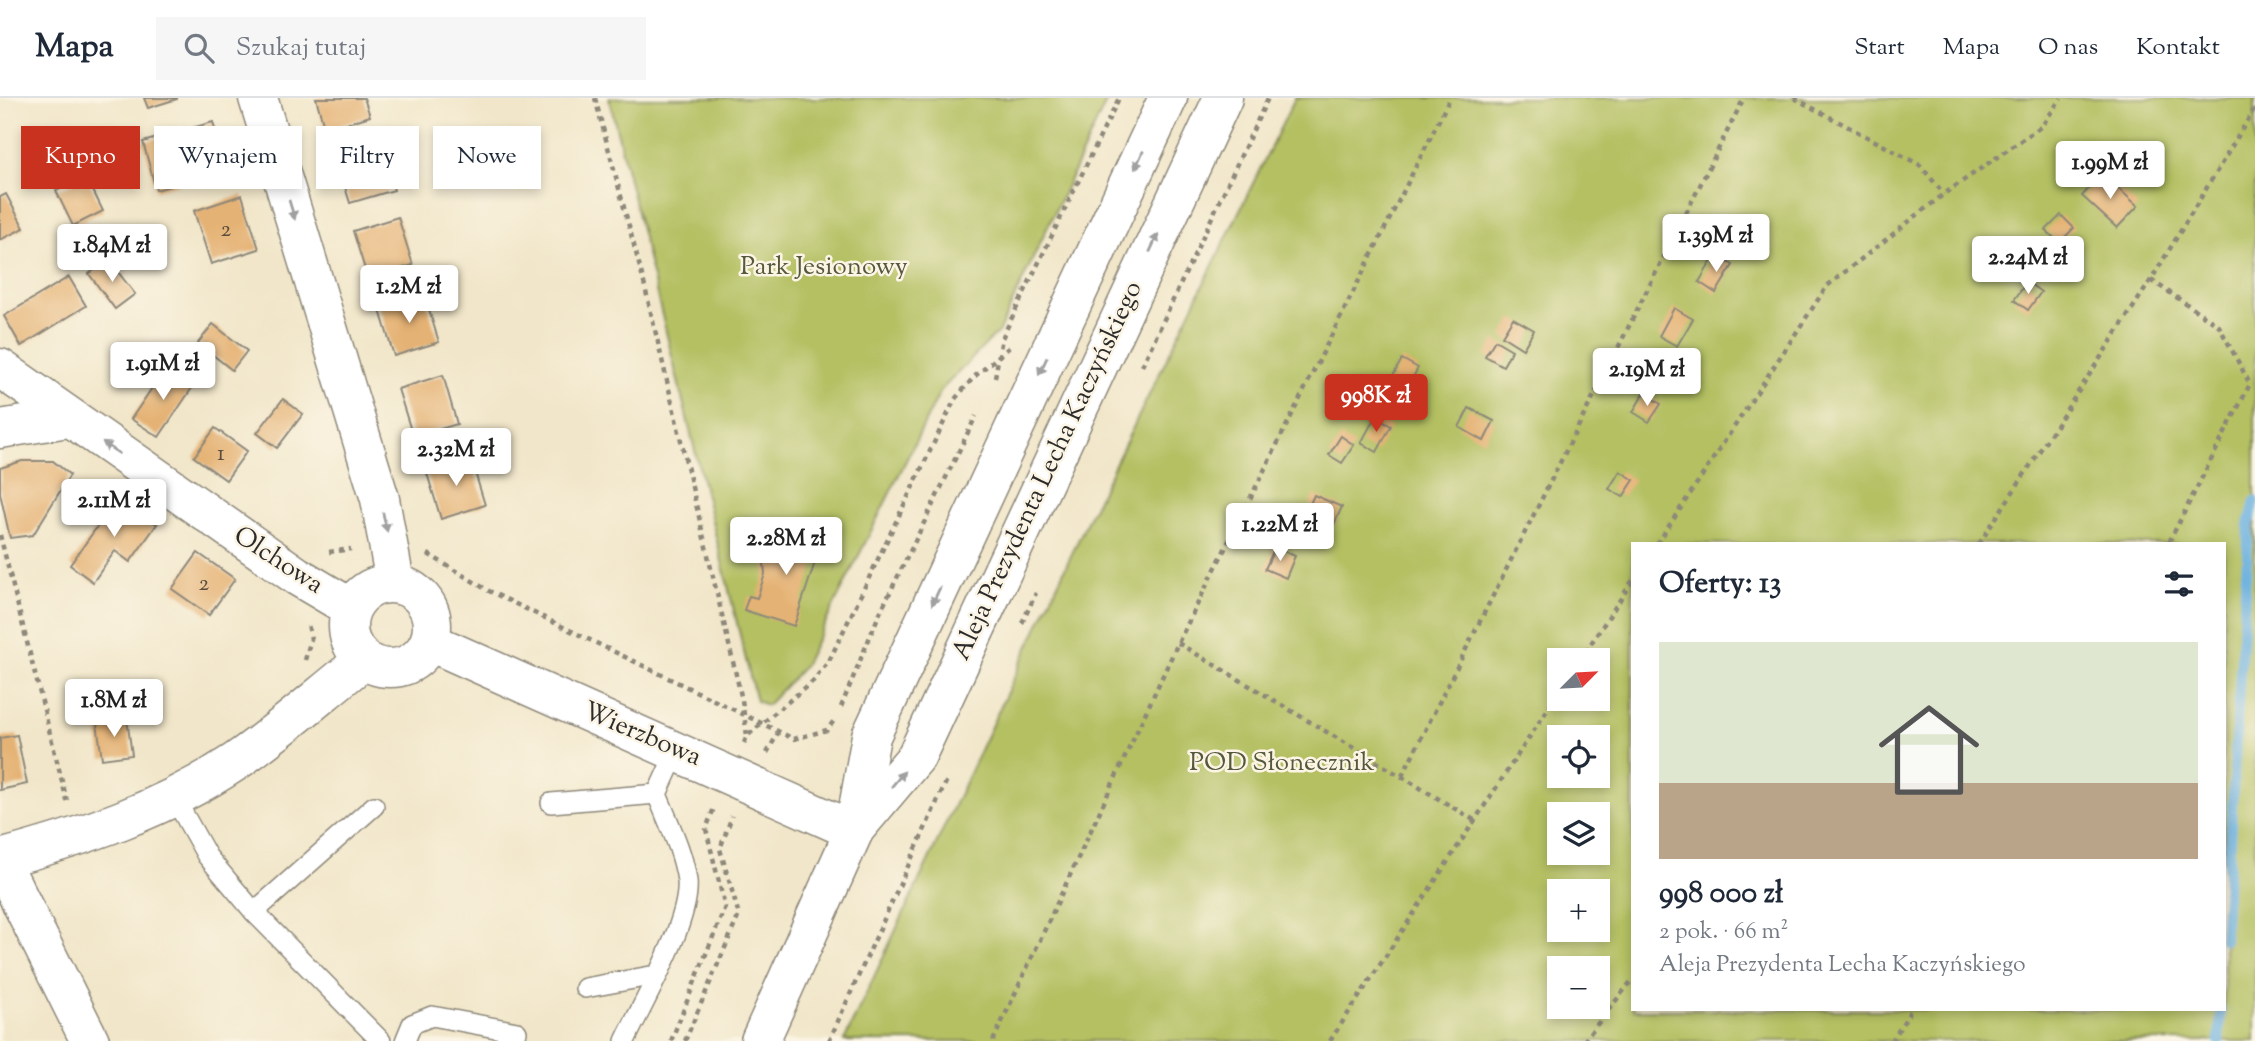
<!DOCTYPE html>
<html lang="pl">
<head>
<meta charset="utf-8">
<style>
	body { margin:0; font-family:"Sorts Mill Goudy",serif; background:#f6f6f7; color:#1f2937; height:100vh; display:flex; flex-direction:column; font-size:26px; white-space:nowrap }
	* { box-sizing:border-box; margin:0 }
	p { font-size:23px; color:#747a83 }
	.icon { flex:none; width:38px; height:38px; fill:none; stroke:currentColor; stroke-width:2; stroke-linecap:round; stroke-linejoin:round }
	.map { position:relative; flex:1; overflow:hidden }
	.side { position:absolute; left:1631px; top:444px; width:595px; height:469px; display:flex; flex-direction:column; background:#fff; border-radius:0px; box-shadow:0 4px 10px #0003 }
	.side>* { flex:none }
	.guide { position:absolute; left:21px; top:28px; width:665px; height:63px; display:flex; gap:14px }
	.needle { width:46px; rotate:66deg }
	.tools { position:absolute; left:1547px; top:550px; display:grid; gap:14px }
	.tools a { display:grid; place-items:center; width:63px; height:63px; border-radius:0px; background:#fff; box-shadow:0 4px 10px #0003; font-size:35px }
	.price { position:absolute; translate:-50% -60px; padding:0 16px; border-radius:7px; background:#fff; color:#222; font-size:23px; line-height:46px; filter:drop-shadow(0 2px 4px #0008) }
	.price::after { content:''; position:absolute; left:50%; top:42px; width:21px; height:16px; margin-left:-10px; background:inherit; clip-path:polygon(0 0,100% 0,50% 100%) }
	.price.on { background:#c8321e; color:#fff }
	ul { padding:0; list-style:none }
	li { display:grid; align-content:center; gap:14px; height:371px; padding:0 28px }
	li span { display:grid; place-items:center; height:217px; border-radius:0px; color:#555 }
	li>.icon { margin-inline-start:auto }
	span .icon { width:126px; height:126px; fill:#fffc; stroke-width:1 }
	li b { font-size:30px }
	h2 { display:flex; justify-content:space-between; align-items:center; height:84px; padding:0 28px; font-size:30px }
	.pill { padding:0 24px; border-radius:0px; background:#fff; box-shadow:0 4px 10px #0003; font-size:24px; line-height:63px }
	.pill.on { background:#c8321e; color:#fff }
	header { display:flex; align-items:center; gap:42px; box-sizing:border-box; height:98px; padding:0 35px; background:#fff; border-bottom:2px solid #e0e1e3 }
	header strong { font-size:33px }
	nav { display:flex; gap:38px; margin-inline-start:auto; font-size:24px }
	.search { width:490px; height:63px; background:#f6f6f7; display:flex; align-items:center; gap:18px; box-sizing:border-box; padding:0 24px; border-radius:0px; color:#747a83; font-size:26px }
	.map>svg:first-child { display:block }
</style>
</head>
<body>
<header>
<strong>Mapa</strong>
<div class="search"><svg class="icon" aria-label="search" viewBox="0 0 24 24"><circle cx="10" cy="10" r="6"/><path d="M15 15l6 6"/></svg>Szukaj tutaj</div>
<nav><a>Start</a><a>Mapa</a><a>O nas</a><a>Kontakt</a></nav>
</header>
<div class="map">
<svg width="2255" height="943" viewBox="0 0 2255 943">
	<rect width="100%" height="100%" fill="#fcf5e5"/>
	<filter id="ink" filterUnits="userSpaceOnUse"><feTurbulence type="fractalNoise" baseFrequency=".0143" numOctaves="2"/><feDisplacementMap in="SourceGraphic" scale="14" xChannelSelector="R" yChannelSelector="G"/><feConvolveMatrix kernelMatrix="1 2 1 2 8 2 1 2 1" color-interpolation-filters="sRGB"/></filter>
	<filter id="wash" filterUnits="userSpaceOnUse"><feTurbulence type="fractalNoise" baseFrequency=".00686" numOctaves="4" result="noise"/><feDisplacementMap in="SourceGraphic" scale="28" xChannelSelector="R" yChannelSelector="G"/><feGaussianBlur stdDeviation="1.57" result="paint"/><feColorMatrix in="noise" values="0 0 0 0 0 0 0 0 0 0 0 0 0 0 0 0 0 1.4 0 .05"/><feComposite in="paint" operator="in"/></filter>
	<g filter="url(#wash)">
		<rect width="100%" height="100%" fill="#f1e6c9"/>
		<g fill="#b4c062" stroke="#707646" stroke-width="2" fill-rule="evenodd">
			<path d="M609,0H1108L999,233L941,292L804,568L767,607L756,603Z"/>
			<path d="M1295,0H2255V943H844L1090,417ZM1633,446H2224V912H1633ZM1559,562H1598V600H1559ZM1559,639H1598V677H1559ZM1559,716H1598V754H1559ZM1559,793H1598V831H1559ZM1559,870H1598V908H1559Z"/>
		</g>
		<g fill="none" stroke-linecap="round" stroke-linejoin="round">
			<g stroke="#69b0e0" stroke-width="10">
				<path d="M2224,842L2249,427L2255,403"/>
				<path d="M2219,943L2221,912"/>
			</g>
		</g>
		<g id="blocks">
			<g fill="#e5b275">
				<path d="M144,0H177V1L148,10Z"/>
				<path d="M316,0H364L370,18L325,32Z"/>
				<path d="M213,24L226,73L156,92L143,44Z"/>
				<path d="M379,43L394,92L350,105L335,57Z"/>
				<path d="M2102,76L2138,108L2117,130L2082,98Z"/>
				<path d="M86,78L103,113L73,128L56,93Z"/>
				<path d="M6,96L24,130L0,142V99Z"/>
				<path d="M242,97L259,151L211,166L194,113Z"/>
				<path d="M2061,117L2074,130L2059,145L2046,132Z"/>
				<path d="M398,119L413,167L368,181L353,133Z"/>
				<path d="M1715,157L1733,167L1716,195L1699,184Z"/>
				<path d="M108,161L135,196L115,211L89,176Z"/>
				<path d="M69,179L86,208L21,248L4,218Z"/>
				<path d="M2027,184L2041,194L2028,212L2014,202Z"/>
				<path d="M424,196L439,244L394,258L379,209Z"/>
				<path d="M1674,210L1693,221L1677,248L1659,238Z"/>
				<path d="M1513,220L1534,232L1523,251L1502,238Z"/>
				<path d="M213,226L247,253L232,272L198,245Z"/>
				<path d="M1495,242L1512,252L1503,268L1485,258Z"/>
				<path d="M1402,261L1418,270L1405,294L1389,285Z"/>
				<path d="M167,268L194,287L159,339L131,321Z"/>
				<path d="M443,277L457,326L413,339L398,291Z"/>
				<path d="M1644,295L1661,306L1649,324L1633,314Z"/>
				<path d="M283,301L303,316L277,350L257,335Z"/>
				<path d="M1469,310L1494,323L1484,343L1459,329Z"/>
				<path d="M1375,319L1391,328L1377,354L1361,345Z"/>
				<path d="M215,330L247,353L226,382L194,359Z"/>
				<path d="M1341,338L1354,347L1342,365L1329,357Z"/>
				<path d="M470,358L485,407L441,421L426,372Z"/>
				<path d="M22,363H53L70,377L33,437L10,440L0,395V370Z"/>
				<path d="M1620,373L1634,382L1623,399L1609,391Z"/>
				<path d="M1314,397L1342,409L1331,433L1303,421Z"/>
				<path d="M119,398L157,426L130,464L115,453L93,484L70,467Z"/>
				<path d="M779,431L809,440L811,436L823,440L794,528L744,512L749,498L757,500L765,476L764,465L769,461Z"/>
				<path d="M1275,449L1295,458L1286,480L1265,471Z"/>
				<path d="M198,455L235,481L209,517L172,491Z"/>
				<path d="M127,621L132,657L102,661L97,625Z"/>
				<path d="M17,637L27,686L0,692V640Z"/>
			</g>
		</g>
	</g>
	<g filter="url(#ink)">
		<use href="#blocks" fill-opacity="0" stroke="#8e887a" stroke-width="2"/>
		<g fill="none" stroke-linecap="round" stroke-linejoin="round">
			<defs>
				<g id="service">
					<path d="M174,699L207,758L254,814L381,943"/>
					<path d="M551,705L657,696"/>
					<path d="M254,814L374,708"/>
					<path d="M585,890L656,877"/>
					<path d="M405,943L412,926L432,918L517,934"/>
					<path d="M625,943C643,904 691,823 687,783C683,753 668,724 657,696L677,652"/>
				</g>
				<g id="minor">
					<path d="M258,0L380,401L395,485"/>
					<path d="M0,270L297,478L351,510"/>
					<path d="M0,331L68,320"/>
					<circle cx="390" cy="528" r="42"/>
					<path d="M430,544L854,733"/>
					<path d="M0,761C82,739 163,712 235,664C280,633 321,596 364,562"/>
					<path d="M0,762L90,943"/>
				</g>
				<g id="secondary">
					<path d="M855,731L916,659L1223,0"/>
					<path d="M760,943L854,733L871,638L1168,0"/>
				</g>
			</defs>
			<use href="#service" stroke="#8e887a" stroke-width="22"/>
			<use href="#minor" stroke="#8e887a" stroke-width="41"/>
			<use href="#secondary" stroke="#8e887a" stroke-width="41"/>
			<g stroke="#8e887a" stroke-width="4.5" stroke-dasharray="5 5" stroke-linecap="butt">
				<path d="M595,0L644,185L742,602L747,638"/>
				<path d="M1794,0L1920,67L1944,96"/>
				<path d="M2151,182L2219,228L2250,286L2168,446"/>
				<path d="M1142,268L1268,0"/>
				<path d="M995,279L1002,240L1119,0"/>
				<path d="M0,437L67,703"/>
				<path d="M1657,446L1827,188L1944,96L2042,28L2061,0"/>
				<path d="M1979,446L2151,182L2255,10"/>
				<path d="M329,454L351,451"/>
				<path d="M428,456L489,493L794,641L827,632L836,620"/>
				<path d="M1022,525L1036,495"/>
				<path d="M1178,545L1474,722"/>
				<path d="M305,562L311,541L308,526"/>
				<path d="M1580,562L1633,482"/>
				<path d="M841,609L878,519L976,318"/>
				<path d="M744,645L747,638L813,583L829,563L955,301L974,279L1012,247"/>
				<path d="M767,655L778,635"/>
				<path d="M1402,678L1744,0"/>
				<path d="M671,943L725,809L706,731L714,710"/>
				<path d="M685,943L739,817L720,751L732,718"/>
				<path d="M829,943L947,682"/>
				<path d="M993,943L1178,545L1450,0"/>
				<path d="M1330,943L1559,594"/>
				<path d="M1584,943L1633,881"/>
				<path d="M1892,943L1911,912"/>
			</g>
			<use href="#service" stroke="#fff" stroke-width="19"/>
			<use href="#minor" stroke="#fff" stroke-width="38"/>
			<use href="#secondary" stroke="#fff" stroke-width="38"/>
		</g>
		<defs><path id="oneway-solid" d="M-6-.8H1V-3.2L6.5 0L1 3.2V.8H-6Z" transform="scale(1.75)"/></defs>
		<g fill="#a0a0a0">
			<use href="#oneway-solid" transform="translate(1139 62) rotate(115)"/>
			<use href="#oneway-solid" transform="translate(292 112) rotate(73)"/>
			<use href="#oneway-solid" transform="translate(1154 145) rotate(-65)"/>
			<use href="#oneway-solid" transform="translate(1043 268) rotate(115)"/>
			<use href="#oneway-solid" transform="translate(111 350) rotate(-146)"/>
			<use href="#oneway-solid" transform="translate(385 424) rotate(77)"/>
			<use href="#oneway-solid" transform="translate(936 498) rotate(115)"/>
			<use href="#oneway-solid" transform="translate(898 681) rotate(-50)"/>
		</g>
	</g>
	<g text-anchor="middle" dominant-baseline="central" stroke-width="5" stroke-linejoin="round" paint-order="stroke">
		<g font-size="23" fill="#5a4d3e">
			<text x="226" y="132">2</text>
			<text x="221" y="356">1</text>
			<text x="204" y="486">2</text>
		</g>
		<g font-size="26" fill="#54583c" stroke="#fcf5e5">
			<text x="824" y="169">Park Jesionowy</text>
			<text x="1282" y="665">POD Słonecznik</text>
		</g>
		<g font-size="26" fill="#2b2b2b" stroke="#fcf5e5">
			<text transform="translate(1048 373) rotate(-65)">Aleja Prezydenta Lecha Kaczyńskiego</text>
			<text transform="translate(278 463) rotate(33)">Olchowa</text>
			<text transform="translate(642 637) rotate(23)">Wierzbowa</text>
		</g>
	</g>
</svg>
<div class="tools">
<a><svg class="needle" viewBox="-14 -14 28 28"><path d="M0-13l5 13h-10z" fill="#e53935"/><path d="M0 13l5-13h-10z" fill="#747a83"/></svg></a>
<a><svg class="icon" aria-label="locate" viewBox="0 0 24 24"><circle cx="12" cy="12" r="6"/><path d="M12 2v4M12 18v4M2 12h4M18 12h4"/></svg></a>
<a><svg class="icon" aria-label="layers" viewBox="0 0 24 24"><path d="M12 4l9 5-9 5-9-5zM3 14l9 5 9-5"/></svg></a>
<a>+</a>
<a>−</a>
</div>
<b class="price" style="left:2110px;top:103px">1.99M zł</b>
<b class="price" style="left:1716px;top:176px">1.39M zł</b>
<b class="price" style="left:112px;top:186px">1.84M zł</b>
<b class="price" style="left:2028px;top:198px">2.24M zł</b>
<b class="price" style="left:409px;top:227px">1.2M zł</b>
<b class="price" style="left:163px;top:304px">1.91M zł</b>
<b class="price" style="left:1647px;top:310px">2.19M zł</b>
<b class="price on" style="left:1376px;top:336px">998K zł</b>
<b class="price" style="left:456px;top:390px">2.32M zł</b>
<b class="price" style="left:114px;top:441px">2.11M zł</b>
<b class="price" style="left:1280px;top:465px">1.22M zł</b>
<b class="price" style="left:786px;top:479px">2.28M zł</b>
<b class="price" style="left:114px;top:641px">1.8M zł</b>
<div class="guide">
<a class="pill on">Kupno</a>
<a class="pill">Wynajem</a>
<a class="pill">Filtry</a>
<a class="pill">Nowe</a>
</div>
<section class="side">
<h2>Oferty: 13<svg class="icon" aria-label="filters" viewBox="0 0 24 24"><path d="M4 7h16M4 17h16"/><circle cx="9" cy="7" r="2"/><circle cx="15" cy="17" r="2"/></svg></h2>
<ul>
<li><span style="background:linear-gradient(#dfe7d0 65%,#b9a48a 0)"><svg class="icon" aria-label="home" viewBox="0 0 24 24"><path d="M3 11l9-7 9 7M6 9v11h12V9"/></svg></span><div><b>998 000 zł</b><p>2 pok. · 66 m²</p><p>Aleja Prezydenta Lecha Kaczyńskiego</p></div></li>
</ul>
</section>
</div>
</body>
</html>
